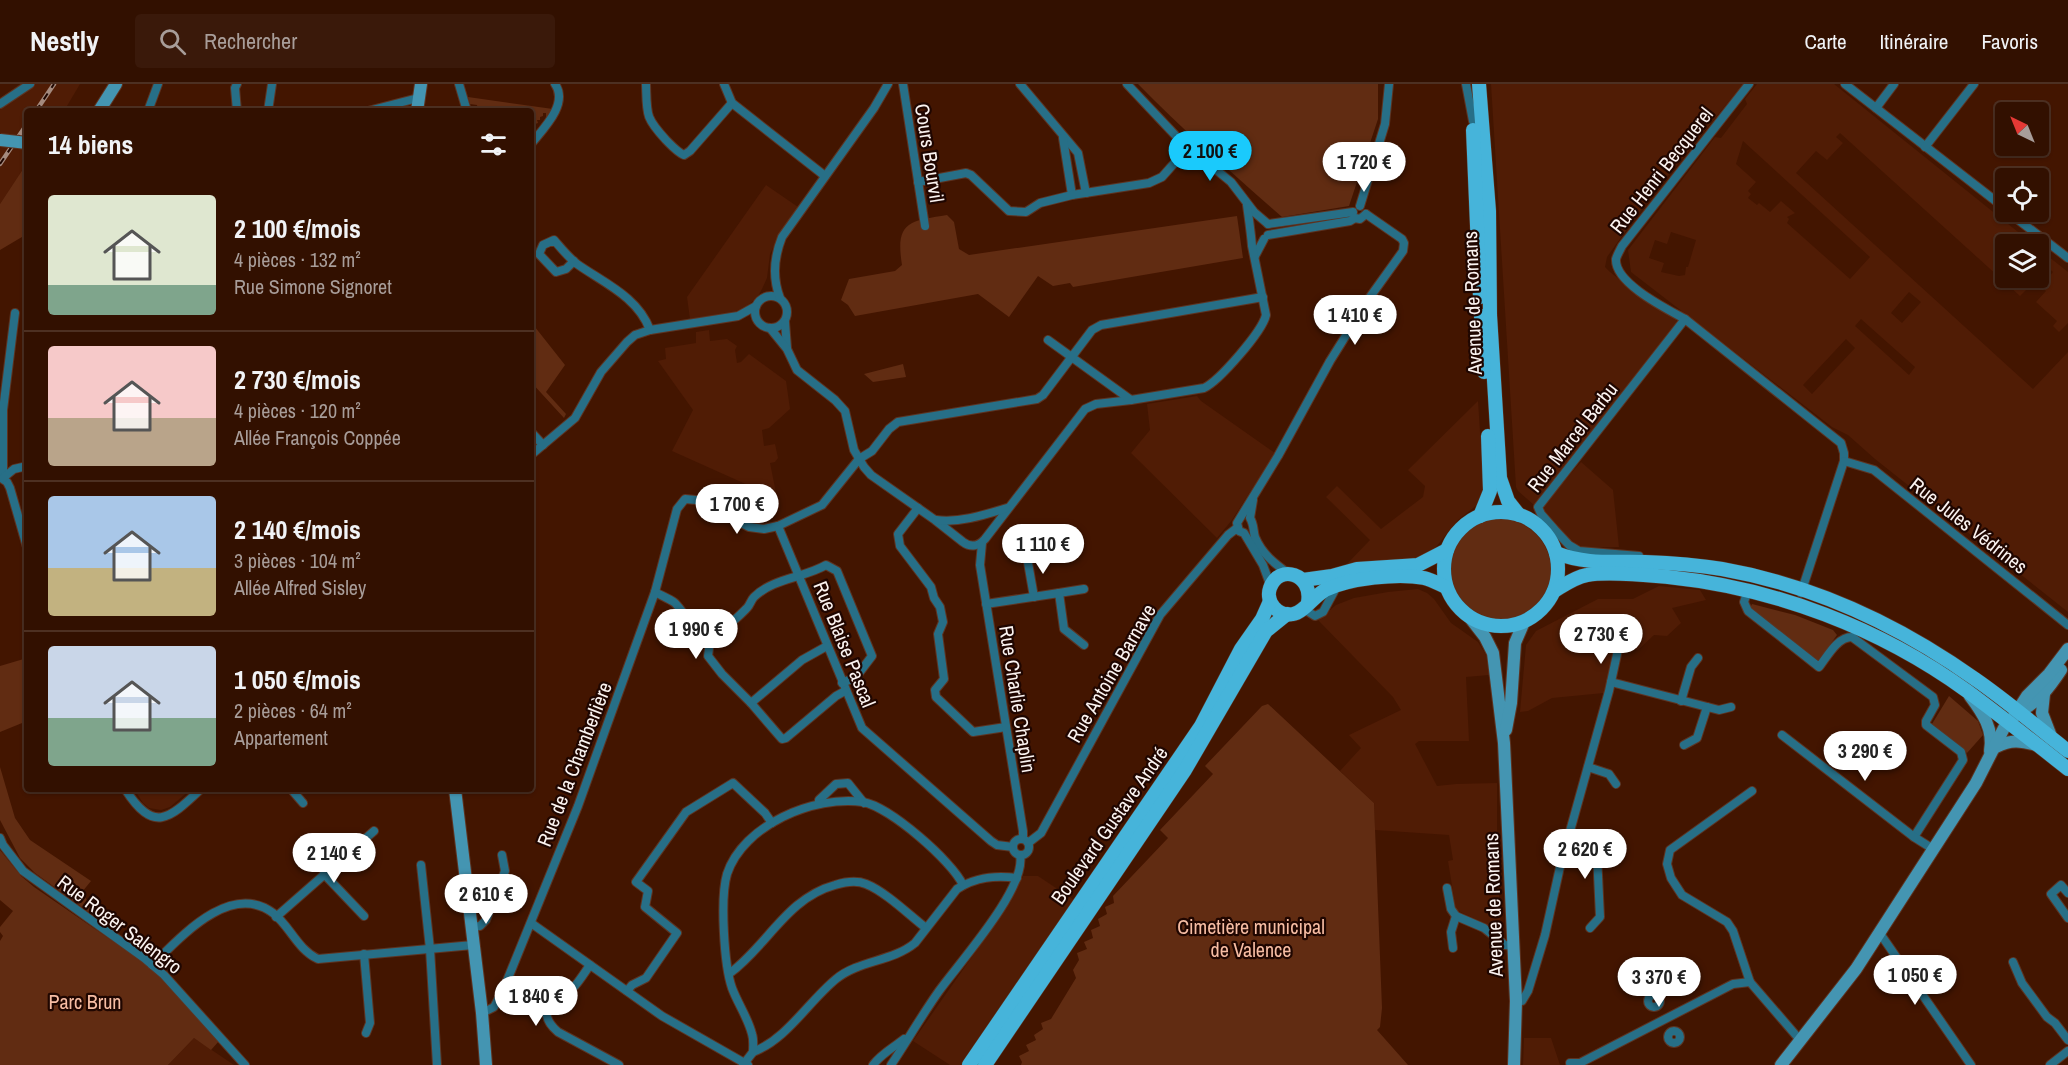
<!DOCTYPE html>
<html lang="fr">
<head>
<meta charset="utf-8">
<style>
	body { margin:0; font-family:"Archivo Narrow",sans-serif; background:#3a190a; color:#f1f3f6; height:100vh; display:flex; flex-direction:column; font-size:22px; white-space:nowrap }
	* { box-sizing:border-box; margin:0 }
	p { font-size:20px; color:#a89d99 }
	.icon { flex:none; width:33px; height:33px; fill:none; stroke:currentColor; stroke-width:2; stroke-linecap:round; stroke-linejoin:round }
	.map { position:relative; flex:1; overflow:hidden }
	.drawer { position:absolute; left:24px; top:24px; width:510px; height:684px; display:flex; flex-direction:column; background:#321000; border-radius:6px; box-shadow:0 2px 4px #0004,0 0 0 2px #4d3022 }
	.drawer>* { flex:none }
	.needle { width:39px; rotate:317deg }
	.tools { position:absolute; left:1995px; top:18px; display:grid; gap:12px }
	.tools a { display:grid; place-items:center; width:54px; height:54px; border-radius:6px; background:#321000; box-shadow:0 2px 4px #0004,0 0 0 2px #4d3022; font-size:30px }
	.price { position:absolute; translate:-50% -51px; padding:0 14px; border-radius:21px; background:#fff; color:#222; font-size:20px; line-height:39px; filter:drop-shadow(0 2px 3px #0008) }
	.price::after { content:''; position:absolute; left:50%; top:36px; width:18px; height:14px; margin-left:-9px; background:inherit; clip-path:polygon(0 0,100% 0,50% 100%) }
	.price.active { background:#1acafc; color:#111 }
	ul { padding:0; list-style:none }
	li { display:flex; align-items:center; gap:18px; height:150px; padding:0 24px }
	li+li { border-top:2px solid #4d3022 }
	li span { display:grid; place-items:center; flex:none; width:168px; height:120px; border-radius:6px; color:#555 }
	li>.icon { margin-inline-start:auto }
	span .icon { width:72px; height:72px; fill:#fffc; stroke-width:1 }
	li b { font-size:26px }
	h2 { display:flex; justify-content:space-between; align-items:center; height:72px; padding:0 24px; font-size:26px }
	header { display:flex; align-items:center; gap:36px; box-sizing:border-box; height:84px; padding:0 30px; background:#321000; border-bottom:2px solid #4d3022 }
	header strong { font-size:28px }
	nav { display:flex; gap:33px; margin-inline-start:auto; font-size:21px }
	.search { width:420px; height:54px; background:#3a190a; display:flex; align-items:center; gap:15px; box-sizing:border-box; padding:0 21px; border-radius:6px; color:#a89d99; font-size:22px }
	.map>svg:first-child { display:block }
</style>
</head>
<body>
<header>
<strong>Nestly</strong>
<div class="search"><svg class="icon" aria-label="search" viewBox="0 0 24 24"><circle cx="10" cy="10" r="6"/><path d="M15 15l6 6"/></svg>Rechercher</div>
<nav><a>Carte</a><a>Itinéraire</a><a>Favoris</a></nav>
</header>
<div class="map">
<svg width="2068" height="981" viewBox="0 0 2068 981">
	<rect width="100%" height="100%" fill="#431500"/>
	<g fill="#501c05" fill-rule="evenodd">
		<path d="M20,0H80L64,27H27V79L0,120V14Z"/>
		<path d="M1491,0H1743L1645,120L1607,173L1605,183L1610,188L1644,215L1676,234L1677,239L1534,421L1518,407L1516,403Z"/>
		<path d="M1757,0H1834L2033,160H2006V194H2012L2026,206L2020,212L1840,49L1836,53L1843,59L1827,76L1816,67L1796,89L2033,305L2068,268V528L1875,375L1848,351L1832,343L1631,188L1628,166L1715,53L1721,54L1747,20L1745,15ZM1743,57L1870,173L1850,195L1787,139L1789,135L1787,133L1795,129L1781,117L1770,128L1759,119L1757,121L1748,114L1751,110L1748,107L1756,98L1736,80ZM1671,148L1696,156L1688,183H1686L1685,191L1679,192L1661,188L1664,179L1649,174L1655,156L1667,160ZM1909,208L1921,218L1902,239L1891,229ZM1861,235L1915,283L1909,291L1855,242ZM1846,255L1855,264L1812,310L1803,301Z"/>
		<path d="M766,101L798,123L777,156L770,170L767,194L762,205L757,214L742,226L690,235L687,213Z"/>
		<path d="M2039,165L2068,188V239L2059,248L2053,242L2057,237L2036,218L2046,207L2041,202L2053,188L2039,175Z"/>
		<path d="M709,246L710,257L727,255L737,262L735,266L737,279L741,278L749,270L786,297L790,325L769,344L762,346L764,362L775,360L778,374L775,378L770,379L777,414L672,367L693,326L658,277L666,275L665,264L696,259V248Z"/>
		<path d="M1197,312L1201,317L1275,369L1232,436L1217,454L1131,369L1150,346L1147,320Z"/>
		<path d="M1478,317L1483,394L1482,412L1477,421L1458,436L1436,463L1419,474L1347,480L1370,456L1326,413L1337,402L1381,445L1423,413L1425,402L1408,386Z"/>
		<path d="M1581,378L1613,406L1619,463L1583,464L1577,462L1543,427V421Z"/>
		<path d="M1659,502L1700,506L1706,516L1672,524L1681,539L1667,552L1654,551L1638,566L1616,561L1604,609L1552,614L1528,627L1520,628L1526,561L1536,547L1598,515H1633Z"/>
		<path d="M1418,505L1427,509L1434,515L1451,539L1478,558L1486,571L1489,591L1466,593L1469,657H1419L1415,660L1437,702L1456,700L1497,699V774L1501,847L1456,826L1448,777L1453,776L1449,751L1375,746L1374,719L1340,687L1361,664L1349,651L1401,626L1393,613L1318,536L1336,521L1354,514L1388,508Z"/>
		<path d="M134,705H191L170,723L161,726L149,724L143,719Z"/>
		<path d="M1023,792H1038L1074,816L962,981H950L913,957L1011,817Z"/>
		<path d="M194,954L234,981H168Z"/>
		<path d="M1524,954H1551L1560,981H1523Z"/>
	</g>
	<g fill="#612c12">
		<path d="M1138,0H1378V35L1349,122L1282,133C1233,90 1184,47 1138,0Z"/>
		<path d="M468,13L553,25L546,35V29H543V32L540,33V36H537L538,39L535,40V43H532L531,46V27H478L477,21L470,20Z"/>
		<path d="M27,79V150L0,166V120Z"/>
		<path d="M947,131L954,138L959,165L969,171L1237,132L1243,174L1073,203L1070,199L1053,202L1038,192L1009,233L978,210L855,232L848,221L841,216L849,195L895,187L902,181C895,138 909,137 947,131Z"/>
		<path d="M531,238L565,281L546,308L566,330L564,334L531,298Z"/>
		<path d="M903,280L906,293L873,298L864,290Z"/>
		<circle cx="1500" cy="486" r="51"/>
		<path d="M1752,520L1795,531L1833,546L1837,551L1818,577L1750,524Z"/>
		<path d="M27,574V637L0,648V582Z"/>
		<path d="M1949,612L1978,637L1983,651L1967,669L1932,640Z"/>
		<path d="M1268,620L1374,719L1382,924L1380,943L1377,946L1408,981H1021L1022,978L1019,972L1029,967L1026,961L1036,956L1034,951L1043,945L1041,939L1051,935L1076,894L1073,886L1079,876L1077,869L1087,865L1084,858L1093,854L1091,846L1100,842L1098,835L1107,830L1105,823L1114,819L1113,812L1168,754L1160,746L1213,690L1205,682L1262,622Z"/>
		<path d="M0,683L15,734L30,756L91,797L82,808L94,828L93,831L35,789L20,774L0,736Z"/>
		<path d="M0,766L21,792L34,803L143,878L167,899L219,957L211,966L194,954L168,981H0V857L3,852L0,848V843L13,827L0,816Z"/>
	</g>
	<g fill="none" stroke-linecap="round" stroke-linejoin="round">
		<defs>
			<g id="street">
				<path d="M459,0L467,27"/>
				<path d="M646,0C647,31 645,33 666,56C672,62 677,68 684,71L690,67L732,19"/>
				<path d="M724,0L732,19L825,92"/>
				<path d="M903,0L925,142"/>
				<path d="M1020,0L1078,69L1086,109"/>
				<path d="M1127,0L1176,52L1186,66L1203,75L1231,98L1254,128L1268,140"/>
				<path d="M1466,0L1473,37"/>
				<path d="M1749,0L1622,162C1620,166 1617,171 1616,175C1614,199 1667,225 1685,235L1841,359L1844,369V377L1801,509"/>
				<path d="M1845,0L2006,125"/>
				<path d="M0,20L30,0"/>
				<path d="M1876,24L1894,0"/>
				<path d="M148,27L158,0"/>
				<path d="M237,27L235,4L237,0"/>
				<path d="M268,27L272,0"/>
				<path d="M368,27L418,14"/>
				<path d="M1063,54L1072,111"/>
				<path d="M531,60C543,45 569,20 555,0"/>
				<path d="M1925,63L1974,0"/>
				<path d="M918,98L966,89L971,91L1009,127L1026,128L1040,119L1072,111L1149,99L1162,93L1186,66"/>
				<path d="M1360,122L1385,40L1389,0"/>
				<path d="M2008,128L2068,174"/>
				<path d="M1268,140L1353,128"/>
				<path d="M1268,151L1350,137L1355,134L1360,135L1366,130"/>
				<path d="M1255,172L1264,155"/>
				<path d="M574,177L566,185L556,188L539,170L543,161L554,156C561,164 568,173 577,180C604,199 638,213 650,246"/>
				<circle cx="771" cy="228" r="16"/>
				<path d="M780,214C772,193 774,173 782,153L874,24L888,0"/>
				<path d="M785,238L787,264"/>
				<path d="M770,244L787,265L797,286L835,316L845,327L854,366L864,383L871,391L935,436L963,458C971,464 979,462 985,455L1085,325L1096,320L1131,316L1204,304C1219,297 1262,248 1266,231L1252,162C1251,149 1249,136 1247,121"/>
				<path d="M1048,256L1131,316"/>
				<path d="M531,348L543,361"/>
				<path d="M531,371L575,334L601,288L627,258L635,251L650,246L738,232L756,222"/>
				<path d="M1844,377L1874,386L2068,541"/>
				<path d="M0,393L7,398L10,404L27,463"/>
				<path d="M3,394V326L15,229"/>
				<path d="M3,394L14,385L27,382"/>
				<path d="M1253,416L1250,434C1254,440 1253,446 1255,453C1262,470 1274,479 1289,490"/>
				<path d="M918,424L898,450L900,462L931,503L934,514L940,523L943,538L938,550L944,595L935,606L936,613L973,648L1006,643"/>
				<path d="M936,436C960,439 984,431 1007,424"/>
				<path d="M778,442L862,644L991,757L997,761L1013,763"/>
				<path d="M982,459L980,481L1023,747V755"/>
				<path d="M1639,472L1579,467L1569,461L1555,446L1541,430L1538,423L1685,235"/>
				<path d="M1027,473L1034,513"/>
				<path d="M1271,503L1263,481L1244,449L1239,447L1237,439L1278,372L1330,277L1370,213L1403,167L1404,159L1402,155L1366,130"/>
				<path d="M1748,506L1744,518L1748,527L1819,583C1827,573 1837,553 1852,553L1933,613L1935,621L1926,637V641L1961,668L1963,676L1914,753"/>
				<path d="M655,508C662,512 670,515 675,519C684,528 693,546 704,549C719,553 737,534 747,524C750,521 751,516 754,513C773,494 804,494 826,481L837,487L872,572L856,593L842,599"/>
				<path d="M1059,509L1084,505"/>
				<path d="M986,520L1059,509L1064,545L1084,561"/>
				<path d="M1304,525L1315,532L1323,528L1337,502"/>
				<path d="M711,550L708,572L722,590L751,619"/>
				<path d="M827,562L802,576L751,619L782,655L786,654L836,612L845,607"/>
				<path d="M1611,598L1719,626L1731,623"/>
				<path d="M1681,617L1691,583L1698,574"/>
				<path d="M1782,651L1914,753L1933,765"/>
				<path d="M1684,661L1697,654L1707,623"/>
				<path d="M1588,683L1609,690L1616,700"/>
				<path d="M125,705C154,750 169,735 201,705"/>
				<path d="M291,705L303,719"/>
				<path d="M1752,707L1670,766L1667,780L1671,794L1682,811L1727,838L1733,847L1750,898L1800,956"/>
				<path d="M819,720V716L836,700L848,699L864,719"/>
				<path d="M0,754L3,761L23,787L144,874L164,891L245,981"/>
				<circle cx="1021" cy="763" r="8"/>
				<path d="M1567,758L1593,765L1597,770L1600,833L1590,844"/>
				<path d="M1028,759L1041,749L1160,531L1228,451L1237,444"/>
				<path d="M421,781L430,865L437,981"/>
				<path d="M324,790L364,832"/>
				<path d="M1447,804L1451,825L1456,832L1451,848L1453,864"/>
				<path d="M2068,809L2061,801L2051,810L2068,834"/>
				<path d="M1456,832L1484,844L1505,861L1513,862"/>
				<path d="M276,833L374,747"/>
				<path d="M531,839L662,932L748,981"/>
				<path d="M471,843L480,842L486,836L505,787L502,771"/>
				<path d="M1879,848L1971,981"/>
				<path d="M364,870L370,939L366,949"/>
				<path d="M2013,878L2022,899L2047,933L2055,939L2068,956"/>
				<path d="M1633,879L1651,911"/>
				<path d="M152,881C180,854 230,797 273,829C290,842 297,865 318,875L473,861"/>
				<path d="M590,881C585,888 579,898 573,904C569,907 564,908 560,910C542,922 543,935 558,948L619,981"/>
				<path d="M730,889C767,862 787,814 835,801C845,798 856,796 866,800C886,808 909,831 926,844"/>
				<path d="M627,907L632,901L646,894L677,849L645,823L648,807L636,798L686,728L733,699L765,729L772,739"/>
				<circle cx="1654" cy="917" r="6"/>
				<path d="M1516,917H1522L1528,907L1545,851L1560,783L1609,607L1619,561"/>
				<path d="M482,929L494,923L504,904L578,722L607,641L655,508L677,425L685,415L696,416L749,443L764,445L778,442L822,421L859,375L872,367L889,345L898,338L1037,315L1043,311L1092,246L1101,241L1263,213"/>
				<circle cx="1674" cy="953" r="6"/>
				<path d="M753,968C787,955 808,918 836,895C859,876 892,878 915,859L957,805C976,793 995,791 1017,794"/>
				<path d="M1570,979H1580L1733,900L1750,898"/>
				<path d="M743,981L753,968C753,963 754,956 752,950C748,934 738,920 732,904C724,881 720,814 727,790C743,741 814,711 863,718C890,723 952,777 963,801"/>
				<path d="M873,981C881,970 893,964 904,955"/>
				<path d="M891,981C907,957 922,931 939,907C959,879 1027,804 1020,771"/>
				<path d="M2050,981L2068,967"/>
			</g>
			<g id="secondary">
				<path d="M99,27L116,0"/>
				<path d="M417,27L421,0"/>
				<path d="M1471,535L1485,553L1493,569L1504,659L1516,917L1514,981"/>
				<path d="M2044,610L2042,629L2052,655"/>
				<path d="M1970,612C1983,629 1994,646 1990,667"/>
				<path d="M2018,628C2038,619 2049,604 2061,586"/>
				<path d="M2013,634L2027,612L2049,590L2068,565"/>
				<path d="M1506,646L1511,619L1515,559L1524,538"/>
				<path d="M1996,663C2011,655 2021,657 2037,661"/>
				<path d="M455,705L482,929L486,981"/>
				<path d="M1781,981L1856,885L1976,699L2004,644"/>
			</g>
			<g id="primary">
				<path d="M1479,0L1489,127L1490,231L1500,394L1508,417L1519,431"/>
				<path d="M1473,46L1480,213"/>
				<path d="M1481,232L1484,288"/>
				<circle cx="1501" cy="485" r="57"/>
				<path d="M1480,432L1490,407L1488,352"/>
				<path d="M1556,469C1587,481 1613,477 1645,478C1671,479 1697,481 1722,485C1813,501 1899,541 1975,595C2007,617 2037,643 2068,667"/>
				<path d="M1303,496L1332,492L1357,485L1418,481L1447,466"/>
				<path d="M1554,507C1564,501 1575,493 1587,491C1608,487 1646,491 1668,493C1775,504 1880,544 1967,607C2001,632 2035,659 2068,685"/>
				<path d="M1308,518C1313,490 1279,479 1270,504C1265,518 1278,533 1293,530C1303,529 1314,512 1325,506C1350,494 1398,489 1424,494C1432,496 1439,500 1446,503"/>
				<path d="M969,981L1201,642L1241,565L1262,535L1270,517"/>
				<path d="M985,981L1185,686L1266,547L1287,530"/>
			</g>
		</defs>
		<use href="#street" stroke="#5d3422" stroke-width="10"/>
		<use href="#secondary" stroke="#5d3422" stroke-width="14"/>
		<use href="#primary" stroke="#5d3422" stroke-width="15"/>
		<use href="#street" stroke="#276f87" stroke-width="8"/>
		<use href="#secondary" stroke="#4495b2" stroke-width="12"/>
		<use href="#primary" stroke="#46b4da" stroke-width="14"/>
		<defs>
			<g id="rail">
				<path d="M36,27L54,0"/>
				<path d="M0,80L27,40"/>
			</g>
		</defs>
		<use href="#rail" stroke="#a48a7e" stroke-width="4.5"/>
		<use href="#rail" stroke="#1f0600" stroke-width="2" stroke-dasharray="7" stroke-linecap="butt"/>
		<defs>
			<path id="secondary-bridge" d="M0,56L27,59"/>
		</defs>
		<use href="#secondary-bridge" stroke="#5d3422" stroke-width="14" stroke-linecap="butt"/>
		<use href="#secondary-bridge" stroke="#4495b2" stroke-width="12"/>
	</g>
	<g text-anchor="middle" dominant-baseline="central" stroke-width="4.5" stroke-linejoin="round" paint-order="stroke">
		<g font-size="20" fill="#fbf3f0" stroke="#1f0600">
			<text transform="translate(930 69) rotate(81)">Cours Bourvil</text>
			<text transform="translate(1661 86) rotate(-52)">Rue Henri Becquerel</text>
			<text transform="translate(1472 219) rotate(-92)">Avenue de Romans</text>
			<text transform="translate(1572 353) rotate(-52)">Rue Marcel Barbu</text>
			<text transform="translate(1969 441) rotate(38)">Rue Jules Védrines</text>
			<text transform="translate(845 560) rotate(68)">Rue Blaise Pascal</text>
			<text transform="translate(1111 589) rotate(-60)">Rue Antoine Barnave</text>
			<text transform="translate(1018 615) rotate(81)">Rue Charlie Chaplin</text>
			<text transform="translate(574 680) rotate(-69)">Rue de la Chamberlière</text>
			<text transform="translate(1109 741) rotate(-55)">Boulevard Gustave André</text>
			<text transform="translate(1493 821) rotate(-92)">Avenue de Romans</text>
			<text transform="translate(120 840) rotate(37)">Rue Roger Salengro</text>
		</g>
		<g font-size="20" fill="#f7bda3" stroke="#1f0600">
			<text x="1251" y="842">Cimetière municipal<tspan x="1251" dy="23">de Valence</tspan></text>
			<text x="85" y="917">Parc Brun</text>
		</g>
	</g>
</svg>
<div class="tools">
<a><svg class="needle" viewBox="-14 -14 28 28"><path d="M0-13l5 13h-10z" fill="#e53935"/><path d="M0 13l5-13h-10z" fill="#a89d99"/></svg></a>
<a><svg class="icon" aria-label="locate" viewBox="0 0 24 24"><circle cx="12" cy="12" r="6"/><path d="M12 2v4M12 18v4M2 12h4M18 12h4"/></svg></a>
<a><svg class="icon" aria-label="layers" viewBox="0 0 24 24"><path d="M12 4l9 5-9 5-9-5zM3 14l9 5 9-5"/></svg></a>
</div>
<b class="price active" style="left:1210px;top:98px">2 100 €</b>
<b class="price" style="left:1364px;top:109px">1 720 €</b>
<b class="price" style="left:1355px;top:262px">1 410 €</b>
<b class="price" style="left:737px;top:451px">1 700 €</b>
<b class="price" style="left:1043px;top:491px">1 110 €</b>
<b class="price" style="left:696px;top:576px">1 990 €</b>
<b class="price" style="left:1601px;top:581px">2 730 €</b>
<b class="price" style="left:1865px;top:698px">3 290 €</b>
<b class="price" style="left:1585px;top:796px">2 620 €</b>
<b class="price" style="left:334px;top:800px">2 140 €</b>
<b class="price" style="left:486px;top:841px">2 610 €</b>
<b class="price" style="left:1915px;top:922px">1 050 €</b>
<b class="price" style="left:1659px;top:924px">3 370 €</b>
<b class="price" style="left:536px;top:943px">1 840 €</b>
<section class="drawer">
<h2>14 biens<svg class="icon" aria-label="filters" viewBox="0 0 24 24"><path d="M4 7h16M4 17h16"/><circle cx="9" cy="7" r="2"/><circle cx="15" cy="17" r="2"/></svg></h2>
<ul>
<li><span style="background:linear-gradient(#dfe7d0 75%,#7fa58c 0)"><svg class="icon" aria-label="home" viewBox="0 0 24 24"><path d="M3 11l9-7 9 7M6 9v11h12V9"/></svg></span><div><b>2 100 €/mois</b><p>4 pièces · 132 m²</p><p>Rue Simone Signoret</p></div></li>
<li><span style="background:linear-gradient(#f6c9c9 60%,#b9a48a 0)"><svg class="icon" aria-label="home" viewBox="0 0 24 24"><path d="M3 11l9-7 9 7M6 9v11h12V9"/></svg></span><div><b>2 730 €/mois</b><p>4 pièces · 120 m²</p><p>Allée François Coppée</p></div></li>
<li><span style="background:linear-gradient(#a9c7e8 60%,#c2b280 0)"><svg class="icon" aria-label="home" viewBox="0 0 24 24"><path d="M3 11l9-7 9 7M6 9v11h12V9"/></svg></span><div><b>2 140 €/mois</b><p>3 pièces · 104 m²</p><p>Allée Alfred Sisley</p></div></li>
<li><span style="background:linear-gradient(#c9d6e8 60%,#7fa58c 0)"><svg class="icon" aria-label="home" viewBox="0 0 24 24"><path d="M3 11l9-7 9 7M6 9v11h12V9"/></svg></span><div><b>1 050 €/mois</b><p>2 pièces · 64 m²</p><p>Appartement</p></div></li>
</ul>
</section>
</div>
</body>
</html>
